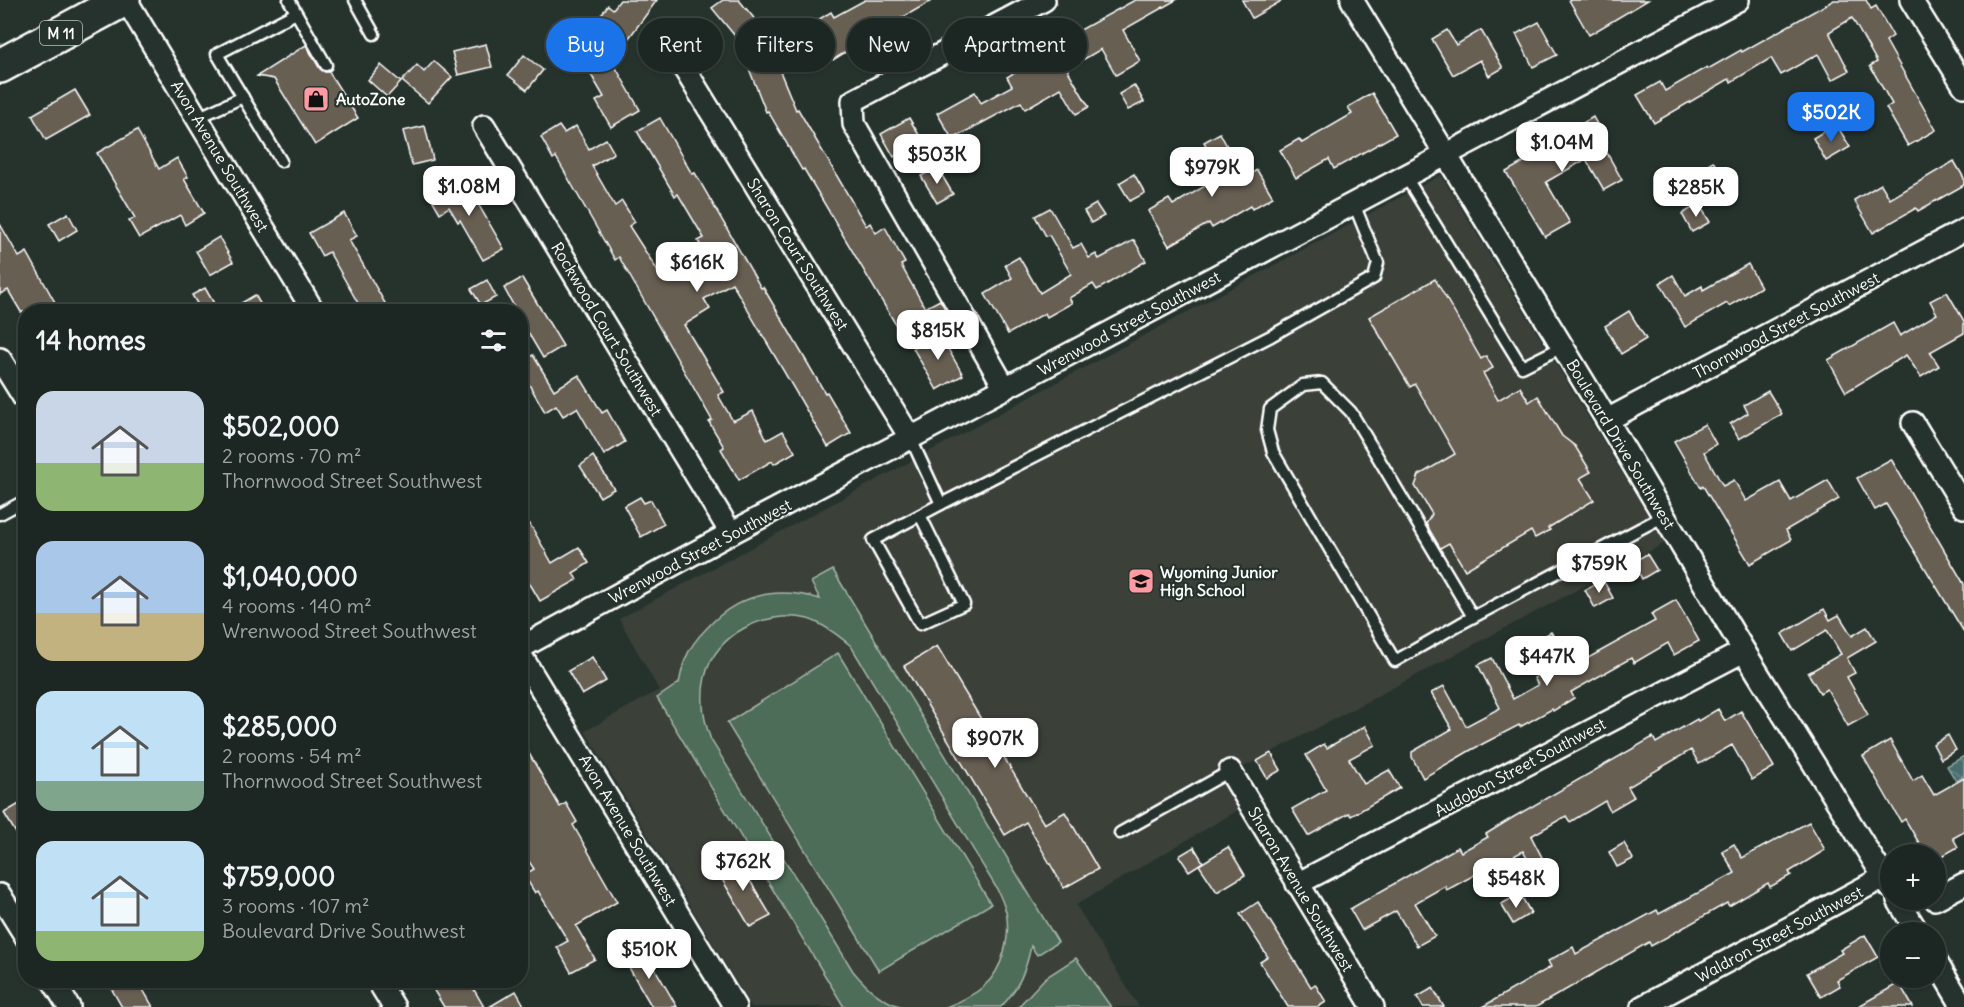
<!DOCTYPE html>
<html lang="en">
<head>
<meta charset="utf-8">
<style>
	body { margin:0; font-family:Delius,sans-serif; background:#252e2a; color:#f1f3f6; height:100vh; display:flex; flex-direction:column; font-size:22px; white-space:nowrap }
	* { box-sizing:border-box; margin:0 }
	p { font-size:20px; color:#a0a5a5 }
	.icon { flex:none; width:33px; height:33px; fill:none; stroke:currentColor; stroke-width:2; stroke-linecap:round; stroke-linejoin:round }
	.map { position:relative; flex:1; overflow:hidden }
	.drawer { position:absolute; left:18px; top:304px; width:510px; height:684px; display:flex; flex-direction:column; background:#1c2622; border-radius:24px; box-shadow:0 2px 4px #0004,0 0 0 2px #3a4340 }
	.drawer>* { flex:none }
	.top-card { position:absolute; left:546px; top:18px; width:570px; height:54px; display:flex; gap:12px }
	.controls { position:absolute; left:1880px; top:844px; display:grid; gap:12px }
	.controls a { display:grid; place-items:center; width:66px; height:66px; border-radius:50%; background:#1c2622; box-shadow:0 2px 4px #0004,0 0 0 2px #3a4340; font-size:30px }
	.price { position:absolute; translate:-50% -51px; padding:0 14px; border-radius:12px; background:#fff; color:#222; font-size:20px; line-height:39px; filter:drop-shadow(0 2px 3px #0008) }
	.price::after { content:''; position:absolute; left:50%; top:36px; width:18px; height:14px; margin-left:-9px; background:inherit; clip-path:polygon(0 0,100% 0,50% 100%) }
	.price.active { background:#1a73e8; color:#fff }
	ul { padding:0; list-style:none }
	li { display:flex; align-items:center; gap:18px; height:150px; padding:0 18px }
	li span { display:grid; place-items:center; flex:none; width:168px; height:120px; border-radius:18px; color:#555 }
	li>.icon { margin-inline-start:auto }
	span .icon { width:72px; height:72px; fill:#fffc; stroke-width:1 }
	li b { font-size:26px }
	h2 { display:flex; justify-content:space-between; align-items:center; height:72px; padding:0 18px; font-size:26px }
	.chip { padding:0 21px; border-radius:27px; background:#1c2622; box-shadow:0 2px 4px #0004,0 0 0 2px #3a4340; font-size:21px; line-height:54px }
	.chip.active { background:#1a73e8; color:#fff }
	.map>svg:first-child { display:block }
</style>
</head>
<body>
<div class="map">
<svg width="1964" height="1007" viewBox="0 0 1964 1007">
	<defs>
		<pattern id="water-waves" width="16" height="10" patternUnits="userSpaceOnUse" patternTransform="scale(1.5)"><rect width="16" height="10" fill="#486c6d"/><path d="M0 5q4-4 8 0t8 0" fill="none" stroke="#638283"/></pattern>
	</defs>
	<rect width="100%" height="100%" fill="#26332d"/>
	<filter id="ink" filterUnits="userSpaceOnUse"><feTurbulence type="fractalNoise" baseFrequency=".0167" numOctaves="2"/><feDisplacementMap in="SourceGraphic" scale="12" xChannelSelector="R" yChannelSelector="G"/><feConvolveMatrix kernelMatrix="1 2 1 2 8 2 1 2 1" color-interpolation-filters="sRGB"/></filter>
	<g filter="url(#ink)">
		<path fill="#3a4038" d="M1441,175L1665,543L1223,778L1240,809L1076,905L1139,1007H751L585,731L659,690L619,619Z"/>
		<g fill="#4d6d58" stroke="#a6b6ac" stroke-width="1.5">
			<path d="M833,570L1058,942L1037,955L1031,946C1026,971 1018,989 1001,1007H946C959,1002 973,996 984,986C1003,970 1011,936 1006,912C1004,904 1000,896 997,889L851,646C838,635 824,624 808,619C767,609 715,633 705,677C700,699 703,719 711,740L853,971C867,988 881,1001 903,1007H844L657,698L679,683C681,675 682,667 685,660C689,649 698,637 706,629C737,594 776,586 820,599L811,582Z"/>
			<path d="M838,653L991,904L879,971L727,723Z"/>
			<path d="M1076,958L1111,1007H1018L1045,978Z"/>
		</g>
		<path fill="url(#water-waves)" stroke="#91a7a7" stroke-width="1.5" d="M1964,756V776L1956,781L1947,766Z"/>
		<g fill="#685e52" stroke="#fff" stroke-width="1.5">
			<path d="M620,0H657L623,46L601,29L605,24L598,19L608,5L613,9Z"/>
			<path d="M723,0H739L767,34L765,35L796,110L798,109L866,226L870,223L876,233L885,227L905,263L901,265L925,308L940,300L949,316L931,326L922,310L896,325L804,169L802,170L768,111L766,112L746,61L753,58L712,8Z"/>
			<path d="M865,0H933L881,30L878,25L848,42L852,48L833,60L811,24L831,12L834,17Z"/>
			<path d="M1135,0H1176L1123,30L1140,61L1116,75L1101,49L1067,69L1089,107L1076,114L1061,88L1025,109L1021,102L956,137H951L937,113L975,92L981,103L1012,86L1007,77L1042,56L1040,52Z"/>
			<path d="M1242,0H1283L1252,18Z"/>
			<path d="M1569,0H1648L1589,35Z"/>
			<path d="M1834,0H1866L1871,9L1876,6L1893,36L1886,41L1936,130L1908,146L1886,108L1892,104L1870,66L1877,62L1852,18L1829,32L1849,71L1832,80L1818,54L1781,75L1771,58L1731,82L1729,79L1654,123L1637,95L1660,82L1665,91L1707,67L1708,69L1741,50L1742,52Z"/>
			<path d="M1539,22L1557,55L1533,67L1516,34Z"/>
			<path d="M1447,30L1456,45L1481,30L1503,68L1489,76L1480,60L1453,75L1432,39Z"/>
			<path d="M486,44L492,67L458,75L452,52Z"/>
			<path d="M306,45L320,69L325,72H329L358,118L315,145L274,79L257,76Z"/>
			<path d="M524,55L543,70L527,90L508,75Z"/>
			<path d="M434,61L452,77L428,103L402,81L417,65L424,72Z"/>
			<path d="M612,61L640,110L611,127L596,101L604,97L590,73Z"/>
			<path d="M381,65L401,82L387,97L368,80Z"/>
			<path d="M1134,85L1144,102L1128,110L1119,94Z"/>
			<path d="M75,90L90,115L46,140L32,115Z"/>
			<path d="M1372,93L1396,134L1334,169L1329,159L1296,178L1280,150L1299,139L1302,143L1352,114L1348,107Z"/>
			<path d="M1593,117L1607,142L1602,144L1622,180L1604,190L1586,159L1546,182L1570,223L1545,237L1506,172L1576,132L1573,129Z"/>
			<path d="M660,118L692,174L695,173L761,288L763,287L825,393L827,392L851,433L828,447L732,283L704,299L710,309L684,325L724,392L718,395L733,421L753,411L767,440L783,431L795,452L774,464L772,461L739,480L721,449L724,447L709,422L712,420L619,257L615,260L556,157L553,159L541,137L559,126L564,133L576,126L589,149L606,139L614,153L592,166L615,206L622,201L635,222L629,226L663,279L700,257L699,254L704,251L698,241L704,238L678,194L675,196L637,131Z"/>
			<path d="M909,118L922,140L894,157L881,134Z"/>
			<path d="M1836,124L1850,147L1826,161L1813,138Z"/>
			<path d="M425,126L433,160L412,165L403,131Z"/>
			<path d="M137,130L159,169L177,158L188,177L184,179L204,213L185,225L180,215L139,238L129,221L135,218L97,153Z"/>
			<path d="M1220,133L1244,178L1257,170L1273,197L1252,209L1250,206L1212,228L1209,223L1169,246L1148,211L1169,199L1173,205L1222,176L1204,142Z"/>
			<path d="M1713,161L1724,180L1707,190L1696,171Z"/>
			<path d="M1954,161L1964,178V185L1918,211L1916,208L1873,233L1854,200L1881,184L1890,199Z"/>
			<path d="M937,167L953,194L937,203L921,176Z"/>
			<path d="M1134,174L1145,193L1130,201L1119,183Z"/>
			<path d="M462,176L504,249L483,260L460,220L458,222L449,207L440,213L433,201L441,196L438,190Z"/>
			<path d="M1096,204L1104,216L1091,223L1084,211Z"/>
			<path d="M1699,204L1710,222L1692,232L1682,214Z"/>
			<path d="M1050,208L1073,248L1081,244L1089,258L1096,254L1099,259L1134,240L1146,261L1097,290L1093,284L1069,298L1072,303L1047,317L1045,313L1008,334L985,294L1012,278L1005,265L1019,257L1040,293L1071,274L1049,235L1046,236L1035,216Z"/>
			<path d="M68,213L77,230L59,241L49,224Z"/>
			<path d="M344,213L357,236L349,240L390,312H363L329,252L322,256L309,233Z"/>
			<path d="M0,224L19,257L27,252L57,306L46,312H21L8,290L0,294Z"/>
			<path d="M219,237L233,262L210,275L196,251Z"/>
			<path d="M1748,264L1761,287L1729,306L1727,303L1685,327L1660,283L1673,275L1685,296L1702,286L1703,290Z"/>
			<path d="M522,278L563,346L543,358L520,319V312H517L504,288Z"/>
			<path d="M1435,279L1481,359L1486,356L1493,368L1483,373L1498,400L1520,387L1529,402L1538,396L1562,436L1575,446L1591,472L1580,478L1594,500L1548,528L1550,530L1535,538L1531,531L1465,570L1449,543L1440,548L1426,524L1432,514L1415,486L1419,475L1455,454L1415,384L1410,387L1369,317Z"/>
			<path d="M487,280L496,297L481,305L471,289Z"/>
			<path d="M205,288L219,312H202L192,295Z"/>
			<path d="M1947,292L1964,321V333L1930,352L1939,366L1921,377L1906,355L1846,392L1828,360L1893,323L1900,336L1937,314L1930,301Z"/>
			<path d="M255,295L265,312H226Z"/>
			<path d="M1629,311L1646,339L1621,354L1605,326Z"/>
			<path d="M939,333L963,375L937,390L913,348Z"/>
			<path d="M533,355L554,390L579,375L602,413L607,410L625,442L604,455L577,408L563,416L556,405L545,412L520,369V362Z"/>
			<path d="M1768,391L1782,414L1739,439L1730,424L1748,413L1744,405Z"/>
			<path d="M1705,424L1716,444L1704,452L1723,486L1734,480L1746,501L1780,482L1791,501L1828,480L1839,499L1786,530L1791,540L1750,564L1703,486L1701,488L1674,441Z"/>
			<path d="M593,456L614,489L600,497L580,466Z"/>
			<path d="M1891,459L1964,584V632L1886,504L1875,510L1857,478Z"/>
			<path d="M640,497L644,503L651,500L664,524L641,537L624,506Z"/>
			<path d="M530,524L552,563L579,547L589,563L573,573L577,580L540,601L520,567V530Z"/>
			<path d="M1647,554L1657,570L1642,579L1633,562Z"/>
			<path d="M1603,580L1613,598L1595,608L1585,590Z"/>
			<path d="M1676,600L1699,641L1674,655L1668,643L1634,663L1631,658L1571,692L1574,698L1553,711L1552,709L1520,727L1519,725L1471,750L1423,778L1412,757V752L1452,729L1431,693L1444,686L1466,726L1500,708L1478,665L1492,658L1513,699L1538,685L1534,678L1551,668L1535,641L1551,632L1572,667L1655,621L1651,614Z"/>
			<path d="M1824,609L1830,620L1839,615L1852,636L1867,627L1876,641L1847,658L1855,673L1847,677L1868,715L1848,726L1827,689L1820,693L1808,673L1841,654L1827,630L1792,651L1782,634Z"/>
			<path d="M937,646L1044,824L1065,812L1098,869L1064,888L1026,822L1005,835L904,666Z"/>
			<path d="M592,657L606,681L582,695L568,671Z"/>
			<path d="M1718,709L1725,721L1741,711L1774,767L1752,780L1732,745L1699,764L1691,750L1628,787L1634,797L1610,811L1605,801L1570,822L1566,816L1531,836L1549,871L1537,877L1523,851L1501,863L1500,861L1447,890L1445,886L1415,903L1435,936L1417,946L1396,911L1362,930L1350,909L1458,847L1461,852L1488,837L1486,834L1512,818L1653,737L1656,743L1697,719L1698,721Z"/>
			<path d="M1365,726L1375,745L1349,759L1364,784L1389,770L1400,788L1351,816L1349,813L1308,836L1292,809L1326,790L1306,755L1324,744L1327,748Z"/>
			<path d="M1948,735L1956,750L1941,759L1933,744Z"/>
			<path d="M520,738L560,807L566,803L577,822L573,825L617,902L576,926L595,959L571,972L557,947L568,941L538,891L535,893L524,875L534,869L520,848V804L530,798L520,782Z"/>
			<path d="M1890,740L1913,781L1922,775L1934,795L1964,778V832L1953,838L1958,847L1935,860V855H1926L1905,819L1901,822L1863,756Z"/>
			<path d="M1271,753L1281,770L1267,778L1257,761Z"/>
			<path d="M26,800V850L4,813Z"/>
			<path d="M1809,822L1825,850L1789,872L1791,875L1770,887L1768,883L1729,906L1727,903L1651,946L1649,942L1536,1007H1482L1551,967L1548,961L1573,947L1576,954L1657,910L1659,914L1735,873L1722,851L1734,844L1742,858Z"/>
			<path d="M1624,843L1633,859L1617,867L1609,852Z"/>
			<path d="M1194,847L1203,862L1189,871L1179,856Z"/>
			<path d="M1228,847L1245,875L1217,892L1199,865Z"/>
			<path d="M736,857L771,916L750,927L716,869Z"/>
			<path d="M1520,894L1531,913L1513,924L1501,904Z"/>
			<path d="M1258,902L1311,987L1315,984L1326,1002L1318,1007H1288L1260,962L1268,957L1240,914Z"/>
			<path d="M1865,935L1878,957L1837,980L1840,986L1821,997L1807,973L1842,953L1840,950Z"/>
			<path d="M644,948L654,967L677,1007H652L624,959Z"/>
			<path d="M107,981H138L153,1007H122Z"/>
			<path d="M446,981H469L484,1007H444L433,989Z"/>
			<path d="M1899,983L1913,1007H1857Z"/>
			<path d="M1433,988L1444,1007H1423L1417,997Z"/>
			<path d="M516,991L525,1007H489Z"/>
		</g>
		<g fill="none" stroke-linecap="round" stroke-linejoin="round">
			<defs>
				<g id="lane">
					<path d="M289,0L326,65"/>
					<path d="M355,0L374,34"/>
					<path d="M197,118L243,97"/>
					<path d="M281,161L217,54L296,13"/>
					<path d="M1406,177L1522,367L1562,347"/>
					<path d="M911,439L941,504L1271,336L1374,278L1378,263L1354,204"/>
					<path d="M0,514L26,500"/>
					<path d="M920,515L964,604L920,624L873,540L941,504"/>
					<path d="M1473,617L1351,412L1322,383L1303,385L1270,409L1267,430L1273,452L1395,661L1460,624L1664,516"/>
					<path d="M1120,833L1230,771"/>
				</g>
				<g id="street">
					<path d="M126,0L314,312"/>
					<path d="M1352,0L1607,420L1744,651L1890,887"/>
					<path d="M1911,0L1964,86"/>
					<path d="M684,68L911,439"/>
					<path d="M484,126L731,533"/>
					<path d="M0,359L26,401"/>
					<path d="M1005,388L854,124L853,101L1044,0"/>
					<path d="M1607,420L1964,230"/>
					<path d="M1913,423L1964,507"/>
					<path d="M520,648L731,533L1738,0"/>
					<path d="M520,654L735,1007"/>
					<path d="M1230,771L1373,1007"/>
					<path d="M1297,884L1744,651"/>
					<path d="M0,895L26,937"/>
					<path d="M1935,899L1964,884"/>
					<path d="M1898,900L1918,933"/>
					<path d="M1935,960L1963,1007"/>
					<path d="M53,981L69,1007"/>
					<path d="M378,981L394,1007"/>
					<path d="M1642,1007L1884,877"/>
				</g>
				<path id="primary" d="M0,66L123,0"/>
			</defs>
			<use href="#lane" stroke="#fff" stroke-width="15"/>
			<use href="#street" stroke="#fff" stroke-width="26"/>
			<use href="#primary" stroke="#fff" stroke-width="38"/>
			<use href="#lane" stroke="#26332d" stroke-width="10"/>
			<use href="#street" stroke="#26332d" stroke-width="21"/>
			<use href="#primary" stroke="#26332d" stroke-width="33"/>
		</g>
	</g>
	<defs>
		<symbol id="shop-square" viewBox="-11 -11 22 22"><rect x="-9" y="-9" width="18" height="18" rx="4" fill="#ff9aa2" stroke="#26332d"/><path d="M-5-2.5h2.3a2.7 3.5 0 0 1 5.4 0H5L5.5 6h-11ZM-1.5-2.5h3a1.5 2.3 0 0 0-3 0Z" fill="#111"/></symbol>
		<symbol id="school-square" viewBox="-11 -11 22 22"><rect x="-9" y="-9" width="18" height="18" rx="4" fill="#ff9aa2" stroke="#26332d"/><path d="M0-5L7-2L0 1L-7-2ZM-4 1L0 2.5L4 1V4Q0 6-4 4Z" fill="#111"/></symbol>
	</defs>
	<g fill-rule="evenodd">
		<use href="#shop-square" x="301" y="84" width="30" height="30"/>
		<use href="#school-square" x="1126" y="566" width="30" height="30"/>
	</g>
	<g text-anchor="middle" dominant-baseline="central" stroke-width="4.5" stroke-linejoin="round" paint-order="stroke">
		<rect fill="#26332d" stroke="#bec2c0" stroke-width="1.5" x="40" y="21" width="42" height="24" rx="4.5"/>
		<g font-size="15" font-weight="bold" fill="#fff">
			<text x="61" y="33">M 11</text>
		</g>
		<g font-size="16" font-weight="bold" fill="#fff" stroke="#26332d" text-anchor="start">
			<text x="336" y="99">AutoZone</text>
			<text x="1160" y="572">Wyoming Junior<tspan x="1160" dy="18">High School</tspan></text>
		</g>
		<g font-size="16" fill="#fff" stroke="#26332d">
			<text transform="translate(220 156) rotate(59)">Avon Avenue Southwest</text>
			<text transform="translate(798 254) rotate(58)">Sharon Court Southwest</text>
			<text transform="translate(1129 323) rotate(-28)">Wrenwood Street Southwest</text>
			<text transform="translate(1786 325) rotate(-28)">Thornwood Street Southwest</text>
			<text transform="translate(607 329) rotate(59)">Rockwood Court Southwest</text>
			<text transform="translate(1621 444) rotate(59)">Boulevard Drive Southwest</text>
			<text transform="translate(700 551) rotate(-28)">Wrenwood Street Southwest</text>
			<text transform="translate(1520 767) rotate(-28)">Audobon Street Southwest</text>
			<text transform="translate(628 830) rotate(59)">Avon Avenue Southwest</text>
			<text transform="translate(1301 889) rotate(59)">Sharon Avenue Southwest</text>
			<text transform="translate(1779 934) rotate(-28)">Waldron Street Southwest</text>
		</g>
	</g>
</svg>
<div class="controls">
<a>+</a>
<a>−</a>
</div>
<b class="price active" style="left:1831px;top:143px">$502K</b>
<b class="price" style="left:1562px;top:173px">$1.04M</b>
<b class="price" style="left:937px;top:185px">$503K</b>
<b class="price" style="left:1212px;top:198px">$979K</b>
<b class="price" style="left:469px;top:217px">$1.08M</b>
<b class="price" style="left:1696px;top:218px">$285K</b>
<b class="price" style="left:697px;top:293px">$616K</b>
<b class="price" style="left:938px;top:361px">$815K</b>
<b class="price" style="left:1599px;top:594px">$759K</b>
<b class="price" style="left:1547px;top:687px">$447K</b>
<b class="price" style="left:995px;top:769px">$907K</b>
<b class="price" style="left:743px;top:892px">$762K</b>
<b class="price" style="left:1516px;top:909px">$548K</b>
<b class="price" style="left:649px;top:980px">$510K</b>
<div class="top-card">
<a class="chip active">Buy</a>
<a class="chip">Rent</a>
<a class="chip">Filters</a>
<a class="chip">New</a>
<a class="chip">Apartment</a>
</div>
<section class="drawer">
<h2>14 homes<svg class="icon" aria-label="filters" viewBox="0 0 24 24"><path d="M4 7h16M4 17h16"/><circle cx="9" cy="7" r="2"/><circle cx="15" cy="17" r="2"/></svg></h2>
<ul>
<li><span style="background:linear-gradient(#c9d6e8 60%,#8fb573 0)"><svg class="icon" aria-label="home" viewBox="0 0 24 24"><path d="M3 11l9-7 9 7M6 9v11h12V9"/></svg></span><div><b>$502,000</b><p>2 rooms · 70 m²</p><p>Thornwood Street Southwest</p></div></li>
<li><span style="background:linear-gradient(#a9c7e8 60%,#c2b280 0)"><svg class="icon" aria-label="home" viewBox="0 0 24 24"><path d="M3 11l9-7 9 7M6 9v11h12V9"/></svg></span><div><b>$1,040,000</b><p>4 rooms · 140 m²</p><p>Wrenwood Street Southwest</p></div></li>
<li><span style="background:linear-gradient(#bfe0f5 75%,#7fa58c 0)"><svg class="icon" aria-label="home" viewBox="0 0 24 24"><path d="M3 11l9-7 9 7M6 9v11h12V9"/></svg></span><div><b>$285,000</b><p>2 rooms · 54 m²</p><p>Thornwood Street Southwest</p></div></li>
<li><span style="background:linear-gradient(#bfe0f5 75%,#8fb573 0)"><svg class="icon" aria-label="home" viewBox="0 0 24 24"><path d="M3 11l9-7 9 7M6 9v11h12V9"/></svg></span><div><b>$759,000</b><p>3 rooms · 107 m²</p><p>Boulevard Drive Southwest</p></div></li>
</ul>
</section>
</div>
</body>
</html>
